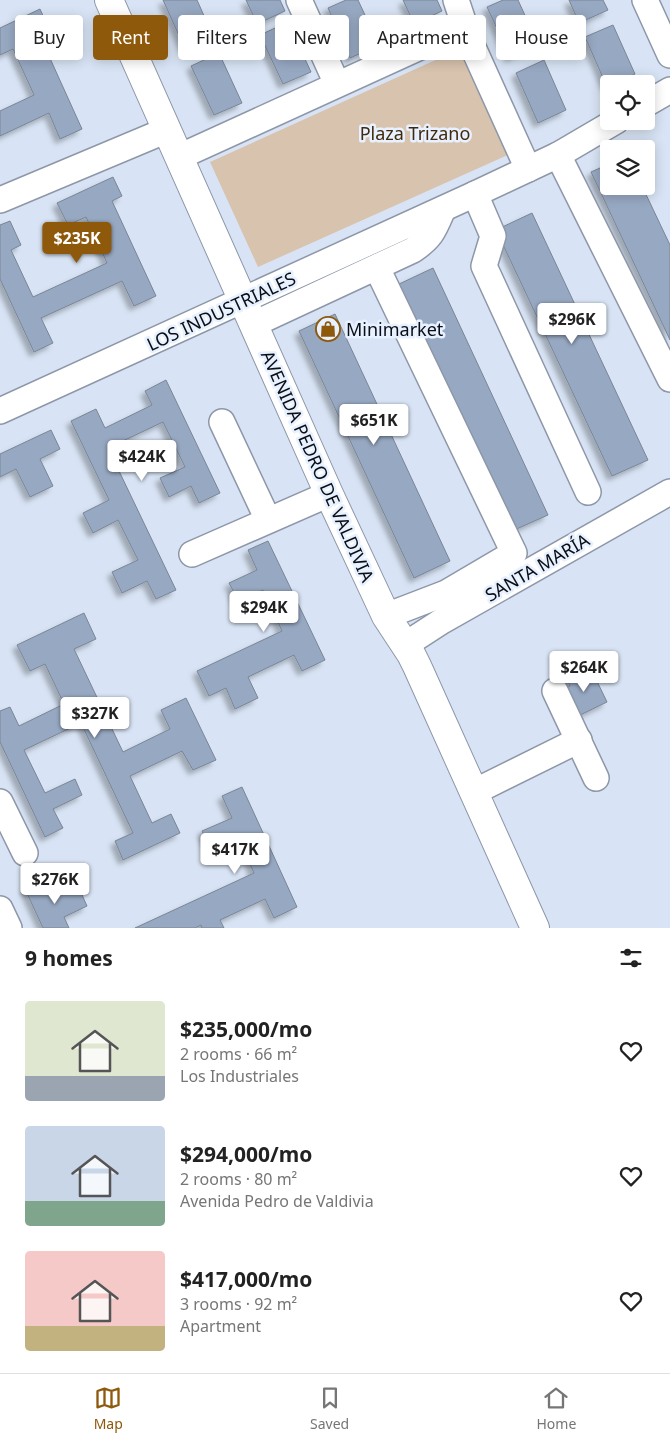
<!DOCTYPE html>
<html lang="en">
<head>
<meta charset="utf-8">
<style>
	body { margin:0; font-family:"Noto Sans",sans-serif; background:#f2f2f2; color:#222; height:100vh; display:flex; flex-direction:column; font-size:19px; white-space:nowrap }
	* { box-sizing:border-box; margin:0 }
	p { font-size:16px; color:#767676 }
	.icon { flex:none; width:28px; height:28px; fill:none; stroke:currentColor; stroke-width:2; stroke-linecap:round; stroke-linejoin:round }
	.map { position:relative; height:928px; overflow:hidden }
	.sheet { display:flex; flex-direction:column; background:#fff; flex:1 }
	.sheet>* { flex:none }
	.top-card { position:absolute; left:15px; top:15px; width:640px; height:45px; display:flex; gap:10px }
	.controls { position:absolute; left:600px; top:75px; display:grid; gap:10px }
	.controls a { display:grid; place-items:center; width:55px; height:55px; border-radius:5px; background:#fff; box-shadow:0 2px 12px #0003; font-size:25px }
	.price { position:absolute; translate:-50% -42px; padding:0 11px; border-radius:5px; background:#fff; color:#222; font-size:16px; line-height:32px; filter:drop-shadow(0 1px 2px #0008) }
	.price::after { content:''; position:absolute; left:50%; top:30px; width:15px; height:11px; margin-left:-8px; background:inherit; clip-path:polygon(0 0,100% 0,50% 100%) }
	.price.on { background:#8e590b; color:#fff }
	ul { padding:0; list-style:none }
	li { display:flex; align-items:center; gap:15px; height:125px; padding:0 25px }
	li span { display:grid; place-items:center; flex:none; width:140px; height:100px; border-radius:5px; color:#555 }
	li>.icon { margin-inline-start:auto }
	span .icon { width:60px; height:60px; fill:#fffc; stroke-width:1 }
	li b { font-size:21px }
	h2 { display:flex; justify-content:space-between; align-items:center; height:60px; padding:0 25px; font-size:21px }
	.tag { padding:0 18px; border-radius:5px; background:#fff; box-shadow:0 2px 12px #0003; font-size:18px; line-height:45px }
	.tag.on { background:#8e590b; color:#fff }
	.tab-bar { display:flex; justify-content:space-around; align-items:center; height:70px; border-top:1px solid #e0e0e0; background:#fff; font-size:14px; color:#767676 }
	.tab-bar a { display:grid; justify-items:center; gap:2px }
	.tab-bar .on { color:#8e590b }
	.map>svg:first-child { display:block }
</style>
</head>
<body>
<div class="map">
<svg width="670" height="928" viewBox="0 0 670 928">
	<defs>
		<filter id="shadow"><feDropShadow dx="-4.5" dy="4.5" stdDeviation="2.5" flood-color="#0004"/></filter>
	</defs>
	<rect width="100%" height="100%" fill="#d8e4f5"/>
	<path fill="#d8c3ae" d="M462,48L510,154L258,267L210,162Z"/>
	<g fill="#97a8c2" stroke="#7a8594" filter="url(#shadow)">
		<path d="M163,0H197L213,36L185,49Z"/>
		<path d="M246,0H280L285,11L257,24Z"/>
		<path d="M346,0H358L379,45L350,58L328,8Z"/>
		<path d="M403,0H437L442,11L414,24Z"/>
		<path d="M503,0H518L538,44L510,57L487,7Z"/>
		<path d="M569,0H603L608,10L579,23Z"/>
		<path d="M40,9L49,29L39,34L82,129L60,139L49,113L0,136V111L34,95L13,49L0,55V28Z"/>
		<path d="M288,22L311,72L283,84L260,35Z"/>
		<path d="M613,25L635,74L615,84H609L607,87L585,37Z"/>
		<path d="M219,53L242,103L214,115L191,66Z"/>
		<path d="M544,60L566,110L538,123L516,73Z"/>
		<path d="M609,164V186H642L670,245V340L591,172Z"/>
		<path d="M113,177L122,196L112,201L156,296L134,306L122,281L41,318L53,343L34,352L0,279V225L10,221L21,245L11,250L33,297L107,263L86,217L68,225L57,203Z"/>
		<path d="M532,213L648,460L612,476L496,230Z"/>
		<path d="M433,268L548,515L512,531L397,285Z"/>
		<path d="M335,314L450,561L414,578L299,331Z"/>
		<path d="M166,380L220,493L199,503L191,486L169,497L160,478L185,467L163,422L108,448L176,590L156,599L147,581L122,593L112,572L138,560L118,520L93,533L83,513L109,500L71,421L96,409L105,428L152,405L145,391Z"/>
		<path d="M51,430L60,449L40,459L53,486L30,497L16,469L0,477V454Z"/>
		<path d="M268,541L325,660L302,671L294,655L248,677L258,698L235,709L226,688L209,696L197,671L282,631L263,590L239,602L229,583L257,570L248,550Z"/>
		<path d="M84,613L96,639L74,649L123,752L170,729L161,710L186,698L216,760L193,770L182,751L130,776L152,823L171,814L180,833L123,860L115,841L133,833L81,723L24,750L45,793L75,779L82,795L53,809L63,828L45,837L0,742V711L10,707L19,726L64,704L45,664L30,671L17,645Z"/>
		<path d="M582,670L586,678L594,675L607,702L576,717L563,690L570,686L566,678Z"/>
		<path d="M242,787L297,907L274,918L265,899L220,920L224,928H202L201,925L195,928H135L254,873L238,838L211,851L202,831L232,818L222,796Z"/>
		<path d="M43,880L52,898L78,886L87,906L64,917L69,928H43L25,889Z"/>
	</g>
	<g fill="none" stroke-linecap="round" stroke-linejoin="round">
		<defs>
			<g id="minor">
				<path d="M299,0L337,84"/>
				<path d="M456,0L462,18L461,34"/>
				<path d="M645,0L670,55"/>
				<path d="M646,104L670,90"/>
				<path d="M558,155L670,379"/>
				<path d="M179,157L453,32C462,34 466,36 471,43L528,169"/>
				<path d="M475,194L493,236L484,266L588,492"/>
				<path d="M0,200L167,130"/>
				<path d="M377,268L514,553L446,593L386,616"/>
				<path d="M254,324L413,250C432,237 434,230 443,209"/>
				<path d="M0,411L475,194L558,155L616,121"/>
				<path d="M222,422L268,520"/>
				<path d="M192,554L329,494"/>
				<path d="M405,645L442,621L670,492"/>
				<path d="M555,691L596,778"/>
				<path d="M474,792L579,740"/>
				<path d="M0,802L25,853"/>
				<path d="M0,909L9,928"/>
			</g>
			<path id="major" d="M109,0L329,494L386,616L411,654L417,666L535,928"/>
		</defs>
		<use href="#minor" stroke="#8d97a8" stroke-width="28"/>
		<use href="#major" stroke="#8d97a8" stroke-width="30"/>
		<use href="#minor" stroke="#fff" stroke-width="25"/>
		<use href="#major" stroke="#fff" stroke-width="28"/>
	</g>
	<defs>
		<symbol id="shop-ring" viewBox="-11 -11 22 22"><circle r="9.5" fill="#e7f1ff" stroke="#8e590b" stroke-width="1.5"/><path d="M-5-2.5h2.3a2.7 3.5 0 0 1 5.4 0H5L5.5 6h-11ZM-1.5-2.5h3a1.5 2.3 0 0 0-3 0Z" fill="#8e590b"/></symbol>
	</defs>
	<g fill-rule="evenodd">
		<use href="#shop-ring" x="314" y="315" width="28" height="28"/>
	</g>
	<g text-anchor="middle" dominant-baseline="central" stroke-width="5" stroke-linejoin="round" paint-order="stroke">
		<g font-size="18" fill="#42290a" stroke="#e7f1ff">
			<text x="415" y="133">Plaza Trizano</text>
		</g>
		<g font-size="18" fill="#0b0f15" stroke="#e7f1ff">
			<text transform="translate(221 311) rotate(-25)">LOS INDUSTRIALES</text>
			<text transform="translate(318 466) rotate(66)">AVENIDA PEDRO DE VALDIVIA</text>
			<text transform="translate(537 567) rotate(-30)">SANTA MARÍA</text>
		</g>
		<g font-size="18" fill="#0b0f15" stroke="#e7f1ff" text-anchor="start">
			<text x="346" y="329">Minimarket</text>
		</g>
	</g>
</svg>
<div class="controls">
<a><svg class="icon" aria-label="locate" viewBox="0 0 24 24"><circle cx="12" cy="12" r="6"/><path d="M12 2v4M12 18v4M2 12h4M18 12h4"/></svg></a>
<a><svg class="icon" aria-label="layers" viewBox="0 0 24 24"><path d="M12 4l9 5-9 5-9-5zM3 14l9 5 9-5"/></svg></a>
</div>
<b class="price on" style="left:77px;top:264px">$235K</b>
<b class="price" style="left:572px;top:345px">$296K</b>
<b class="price" style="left:374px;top:446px">$651K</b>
<b class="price" style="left:142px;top:482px">$424K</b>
<b class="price" style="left:264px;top:633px">$294K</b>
<b class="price" style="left:584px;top:693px">$264K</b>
<b class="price" style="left:95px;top:739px">$327K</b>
<b class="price" style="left:235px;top:875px">$417K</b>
<b class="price" style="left:55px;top:905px">$276K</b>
<div class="top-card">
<a class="tag">Buy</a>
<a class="tag on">Rent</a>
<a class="tag">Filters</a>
<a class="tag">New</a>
<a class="tag">Apartment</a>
<a class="tag">House</a>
</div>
</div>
<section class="sheet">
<h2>9 homes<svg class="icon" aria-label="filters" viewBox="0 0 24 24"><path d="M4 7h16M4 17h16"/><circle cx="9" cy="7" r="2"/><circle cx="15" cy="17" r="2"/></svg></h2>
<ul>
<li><span style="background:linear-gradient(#dfe7d0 75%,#9aa5b1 0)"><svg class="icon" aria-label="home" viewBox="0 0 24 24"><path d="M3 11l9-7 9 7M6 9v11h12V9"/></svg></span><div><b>$235,000/mo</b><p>2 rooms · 66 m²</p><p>Los Industriales</p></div><svg class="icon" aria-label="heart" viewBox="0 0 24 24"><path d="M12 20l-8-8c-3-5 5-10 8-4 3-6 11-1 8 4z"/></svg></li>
<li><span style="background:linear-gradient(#c9d6e8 75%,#7fa58c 0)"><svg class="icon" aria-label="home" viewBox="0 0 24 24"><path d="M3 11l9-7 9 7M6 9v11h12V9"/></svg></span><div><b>$294,000/mo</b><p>2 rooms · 80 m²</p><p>Avenida Pedro de Valdivia</p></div><svg class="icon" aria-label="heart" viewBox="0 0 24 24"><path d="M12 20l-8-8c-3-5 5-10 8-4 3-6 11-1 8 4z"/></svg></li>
<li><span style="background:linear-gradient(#f6c9c9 75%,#c2b280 0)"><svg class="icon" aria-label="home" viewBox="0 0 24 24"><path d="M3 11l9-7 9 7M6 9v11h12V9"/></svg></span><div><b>$417,000/mo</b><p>3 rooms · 92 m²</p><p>Apartment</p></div><svg class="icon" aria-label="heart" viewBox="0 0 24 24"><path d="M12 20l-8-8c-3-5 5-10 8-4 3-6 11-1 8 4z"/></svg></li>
</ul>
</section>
<nav class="tab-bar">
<a class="on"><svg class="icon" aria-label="map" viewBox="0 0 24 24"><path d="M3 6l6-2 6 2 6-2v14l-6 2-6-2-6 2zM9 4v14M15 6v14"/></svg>Map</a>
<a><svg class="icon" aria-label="saved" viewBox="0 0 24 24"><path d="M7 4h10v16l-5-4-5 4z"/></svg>Saved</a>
<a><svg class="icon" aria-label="home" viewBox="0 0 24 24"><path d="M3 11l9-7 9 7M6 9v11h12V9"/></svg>Home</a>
</nav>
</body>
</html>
